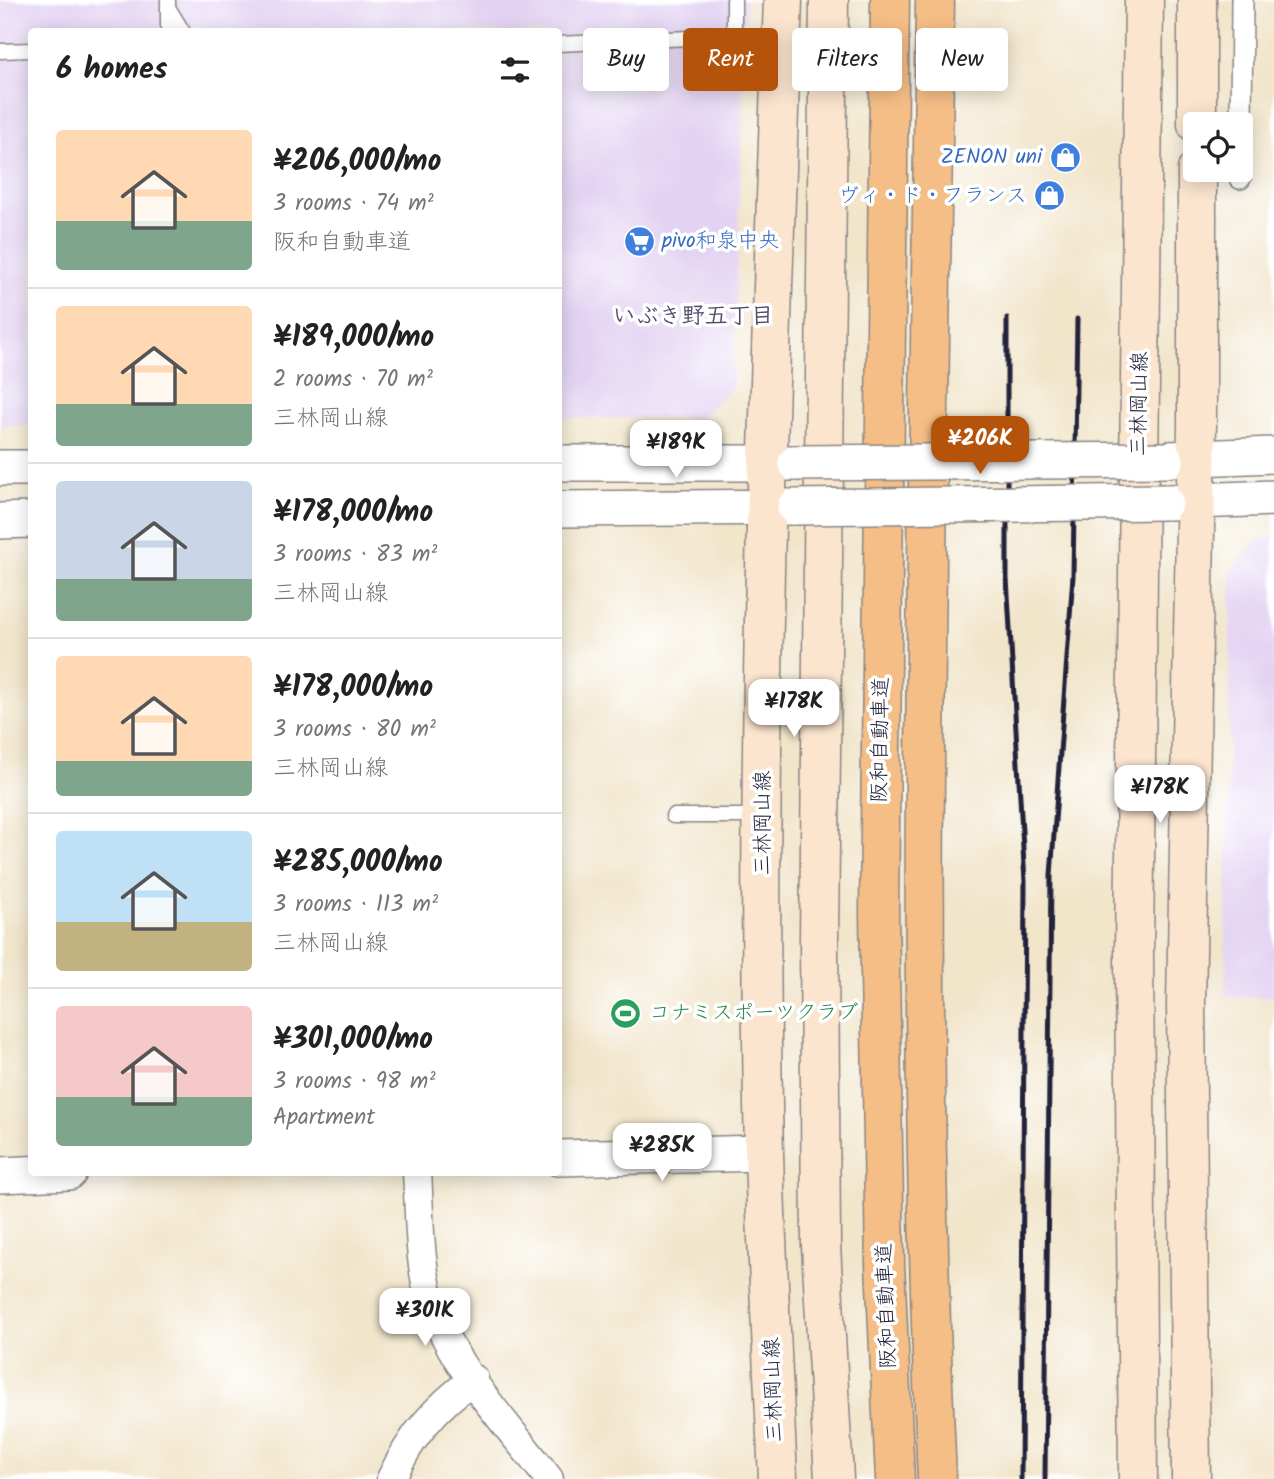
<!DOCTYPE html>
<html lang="en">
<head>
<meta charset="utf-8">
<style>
	body { margin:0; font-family:Kalam,"Klee One",sans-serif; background:#f2f2f2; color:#222; height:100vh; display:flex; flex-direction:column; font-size:26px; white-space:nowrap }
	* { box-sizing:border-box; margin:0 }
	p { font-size:23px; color:#767676 }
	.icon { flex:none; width:38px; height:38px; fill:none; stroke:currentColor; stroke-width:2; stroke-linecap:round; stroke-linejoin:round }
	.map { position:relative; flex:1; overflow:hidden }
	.drawer { position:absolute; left:28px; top:28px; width:534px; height:1148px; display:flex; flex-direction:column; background:#fff; border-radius:7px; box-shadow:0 4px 18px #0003 }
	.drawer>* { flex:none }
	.guide { position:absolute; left:583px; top:28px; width:586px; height:63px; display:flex; gap:14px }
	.buttons { position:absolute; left:1183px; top:112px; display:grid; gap:14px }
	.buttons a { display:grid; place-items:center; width:70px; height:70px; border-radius:7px; background:#fff; box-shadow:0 4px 18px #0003; font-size:35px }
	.price { position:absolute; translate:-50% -60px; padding:0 16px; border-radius:14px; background:#fff; color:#222; font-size:23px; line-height:46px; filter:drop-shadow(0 2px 4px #0008) }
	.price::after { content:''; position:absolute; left:50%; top:42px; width:21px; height:16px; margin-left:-10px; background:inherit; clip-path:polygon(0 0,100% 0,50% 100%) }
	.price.current { background:#b45309; color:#fff }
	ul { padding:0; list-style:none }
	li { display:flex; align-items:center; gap:21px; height:175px; padding:0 28px }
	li+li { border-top:2px solid #e0e0e0 }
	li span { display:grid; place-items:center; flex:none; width:196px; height:140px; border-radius:7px; color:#555 }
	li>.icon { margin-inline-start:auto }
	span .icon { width:84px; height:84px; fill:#fffc; stroke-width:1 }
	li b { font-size:30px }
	h2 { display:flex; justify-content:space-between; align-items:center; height:84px; padding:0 28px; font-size:30px }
	.pill { padding:0 24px; border-radius:7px; background:#fff; box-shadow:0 4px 18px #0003; font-size:24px; line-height:63px }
	.pill.current { background:#b45309; color:#fff }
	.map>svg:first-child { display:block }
</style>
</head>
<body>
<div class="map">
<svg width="1274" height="1479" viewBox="0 0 1274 1479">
	<rect width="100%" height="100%" fill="#fff"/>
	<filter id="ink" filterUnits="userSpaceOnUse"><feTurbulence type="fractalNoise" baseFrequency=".0143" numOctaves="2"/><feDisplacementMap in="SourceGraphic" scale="14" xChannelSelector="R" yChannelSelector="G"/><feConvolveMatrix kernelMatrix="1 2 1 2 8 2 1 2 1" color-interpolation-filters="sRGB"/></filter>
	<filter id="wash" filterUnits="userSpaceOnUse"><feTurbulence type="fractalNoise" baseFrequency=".00686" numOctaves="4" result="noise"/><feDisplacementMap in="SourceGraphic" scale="28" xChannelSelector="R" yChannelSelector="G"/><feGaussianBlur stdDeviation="1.57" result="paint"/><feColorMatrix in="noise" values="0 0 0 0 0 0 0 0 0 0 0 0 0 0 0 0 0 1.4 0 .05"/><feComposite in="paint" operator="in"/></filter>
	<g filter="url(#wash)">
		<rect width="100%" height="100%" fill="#f1e5ca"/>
		<g fill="#e3d3f3">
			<path d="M0,0H746L733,387L700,418H558V32H32L31,425L0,426Z"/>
			<path d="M1274,538V997H1225L1231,571L1259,539Z"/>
		</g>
	</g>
	<g filter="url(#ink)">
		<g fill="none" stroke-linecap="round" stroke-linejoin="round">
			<defs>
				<g id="service">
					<path d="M168,0V32"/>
					<path d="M169,9L183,32"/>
					<path d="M558,44L734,36V0"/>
					<path d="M0,51L32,50"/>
					<path d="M673,816H761"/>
				</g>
				<g id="pedestrian">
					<path d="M1241,124L1242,0"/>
					<path d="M1240,178V170"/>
				</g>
				<g id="minor">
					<path d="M417,1172C420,1217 418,1263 432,1306C454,1370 509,1426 549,1479"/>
					<path d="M391,1479C411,1436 435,1407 474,1379"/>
				</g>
				<g id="tertiary">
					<path d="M1169,459L1274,455"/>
					<path d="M558,463H796"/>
					<path d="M0,468H32"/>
					<path d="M1169,502L1274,498"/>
					<path d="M558,509L795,507"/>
					<path d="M0,521L32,520"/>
					<path d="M558,1158L764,1153"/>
					<path d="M0,1175L69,1172"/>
				</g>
				<g id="secondary">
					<path d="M829,0L819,939L821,1246L834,1479"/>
					<path d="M1197,124V0"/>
					<path d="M778,1479C773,1370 767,1261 764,1152C755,768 769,384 783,0"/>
					<path d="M1138,1479L1134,955L1144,0"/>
					<path d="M1191,1479L1186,1004L1197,426V170"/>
				</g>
				<g id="motorway">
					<path d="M890,0L879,912L885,1264L895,1479"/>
					<path d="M935,0C929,493 914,986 937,1479"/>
				</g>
			</defs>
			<use href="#service" stroke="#8a8482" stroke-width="17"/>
			<use href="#pedestrian" stroke="#8a8482" stroke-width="24"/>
			<use href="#minor" stroke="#8a8482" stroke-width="31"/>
			<use href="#tertiary" stroke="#8a8482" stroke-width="38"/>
			<use href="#secondary" stroke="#8a8482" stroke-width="41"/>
			<use href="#motorway" stroke="#8a8482" stroke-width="41"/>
			<use href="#service" stroke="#fff" stroke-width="14"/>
			<use href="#pedestrian" stroke="#fff" stroke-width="21"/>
			<use href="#minor" stroke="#fff" stroke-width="28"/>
			<use href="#tertiary" stroke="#fff" stroke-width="35"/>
			<use href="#secondary" stroke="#fbe5cf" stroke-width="38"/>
			<use href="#motorway" stroke="#f5be86" stroke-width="38"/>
			<g stroke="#22223b" stroke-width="5">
				<path d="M1007,318V578L1025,882L1021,1479"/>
				<path d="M1045,1479L1051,875L1073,576L1077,319"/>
			</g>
			<defs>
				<g id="tertiary-bridge">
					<path d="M796,463L1166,460"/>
					<path d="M795,507L1165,502"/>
				</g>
			</defs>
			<use href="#tertiary-bridge" stroke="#8a8482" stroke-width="38" stroke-linecap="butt"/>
			<use href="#tertiary-bridge" stroke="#fff" stroke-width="35"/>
		</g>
	</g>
	<defs>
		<symbol id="shop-disc" viewBox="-11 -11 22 22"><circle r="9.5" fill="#3f7fe0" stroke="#fff"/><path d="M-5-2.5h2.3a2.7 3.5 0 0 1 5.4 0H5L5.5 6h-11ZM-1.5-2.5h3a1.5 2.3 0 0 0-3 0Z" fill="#fff"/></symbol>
		<symbol id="supermarket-disc" viewBox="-11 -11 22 22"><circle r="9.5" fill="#3f7fe0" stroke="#fff"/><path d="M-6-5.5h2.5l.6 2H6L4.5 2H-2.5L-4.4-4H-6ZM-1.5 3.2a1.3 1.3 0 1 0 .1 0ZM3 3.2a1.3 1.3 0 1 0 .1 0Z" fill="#fff"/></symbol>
		<symbol id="stadium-disc" viewBox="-11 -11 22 22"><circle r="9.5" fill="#2e9e5b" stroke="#fff"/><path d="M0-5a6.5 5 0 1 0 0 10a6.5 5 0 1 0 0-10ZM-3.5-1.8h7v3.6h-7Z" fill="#fff"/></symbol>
	</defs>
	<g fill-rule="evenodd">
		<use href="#shop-disc" x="1048" y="140" width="35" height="35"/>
		<use href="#shop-disc" x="1032" y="178" width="35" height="35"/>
		<use href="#supermarket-disc" x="622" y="224" width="35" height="35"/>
		<use href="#stadium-disc" x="608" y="996" width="35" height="35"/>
	</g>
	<g text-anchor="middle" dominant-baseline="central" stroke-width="7" stroke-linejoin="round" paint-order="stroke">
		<g font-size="21" fill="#366cbe" stroke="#fff" text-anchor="end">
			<text x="1042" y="157">ZENON uni</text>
			<text x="1027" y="196">ヴィ・ド・フランス</text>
			<text x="662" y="241" text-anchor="start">pivo和泉中央</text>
		</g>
		<g font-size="21" fill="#22223b" stroke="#fff">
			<text transform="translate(1140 404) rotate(-89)">三林岡山線</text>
			<text transform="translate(881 740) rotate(-89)">阪和自動車道</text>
			<text transform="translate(763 823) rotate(-90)">三林岡山線</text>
			<text transform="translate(887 1306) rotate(-92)">阪和自動車道</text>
			<text transform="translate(774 1390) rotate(-92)">三林岡山線</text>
		</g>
		<g font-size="21" fill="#27864d" stroke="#fff" text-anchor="start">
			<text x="649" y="1013">コナミスポーツクラブ</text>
		</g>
		<g font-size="23" font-weight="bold" fill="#544c6c" stroke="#fff">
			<text x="693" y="317">いぶき野五丁目</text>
		</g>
	</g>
</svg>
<div class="buttons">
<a><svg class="icon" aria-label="locate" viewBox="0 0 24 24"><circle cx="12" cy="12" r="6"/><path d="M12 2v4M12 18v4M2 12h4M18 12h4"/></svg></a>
</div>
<b class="price current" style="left:980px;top:476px">¥206K</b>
<b class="price" style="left:676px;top:480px">¥189K</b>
<b class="price" style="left:794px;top:739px">¥178K</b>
<b class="price" style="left:1160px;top:825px">¥178K</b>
<b class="price" style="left:662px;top:1183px">¥285K</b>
<b class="price" style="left:425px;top:1348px">¥301K</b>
<div class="guide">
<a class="pill">Buy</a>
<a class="pill current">Rent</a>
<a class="pill">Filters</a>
<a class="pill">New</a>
</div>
<section class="drawer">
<h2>6 homes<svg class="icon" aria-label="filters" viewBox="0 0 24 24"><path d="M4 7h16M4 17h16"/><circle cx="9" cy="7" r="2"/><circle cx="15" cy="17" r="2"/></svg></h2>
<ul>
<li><span style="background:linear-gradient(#ffd9b3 65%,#7fa58c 0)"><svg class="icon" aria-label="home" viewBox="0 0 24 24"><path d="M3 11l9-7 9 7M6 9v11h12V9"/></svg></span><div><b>¥206,000/mo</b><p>3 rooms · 74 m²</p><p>阪和自動車道</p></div></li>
<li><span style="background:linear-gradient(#ffd9b3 70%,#7fa58c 0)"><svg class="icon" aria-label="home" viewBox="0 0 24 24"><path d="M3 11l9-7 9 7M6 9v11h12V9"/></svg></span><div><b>¥189,000/mo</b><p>2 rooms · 70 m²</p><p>三林岡山線</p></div></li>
<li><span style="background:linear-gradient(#c9d6e8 70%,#7fa58c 0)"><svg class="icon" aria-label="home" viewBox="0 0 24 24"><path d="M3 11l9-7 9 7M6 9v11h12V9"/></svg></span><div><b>¥178,000/mo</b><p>3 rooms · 83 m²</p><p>三林岡山線</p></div></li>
<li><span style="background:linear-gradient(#ffd9b3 75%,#7fa58c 0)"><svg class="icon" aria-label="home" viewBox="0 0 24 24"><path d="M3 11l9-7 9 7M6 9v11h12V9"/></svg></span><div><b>¥178,000/mo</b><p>3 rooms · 80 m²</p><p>三林岡山線</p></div></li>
<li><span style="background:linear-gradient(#bfe0f5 65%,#c2b280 0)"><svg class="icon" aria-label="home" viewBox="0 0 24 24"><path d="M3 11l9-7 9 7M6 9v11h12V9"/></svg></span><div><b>¥285,000/mo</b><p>3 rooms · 113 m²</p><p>三林岡山線</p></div></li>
<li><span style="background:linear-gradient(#f6c9c9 65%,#7fa58c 0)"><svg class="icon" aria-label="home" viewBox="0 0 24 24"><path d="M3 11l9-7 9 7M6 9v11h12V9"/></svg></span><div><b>¥301,000/mo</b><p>3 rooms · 98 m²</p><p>Apartment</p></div></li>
</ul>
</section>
</div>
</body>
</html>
